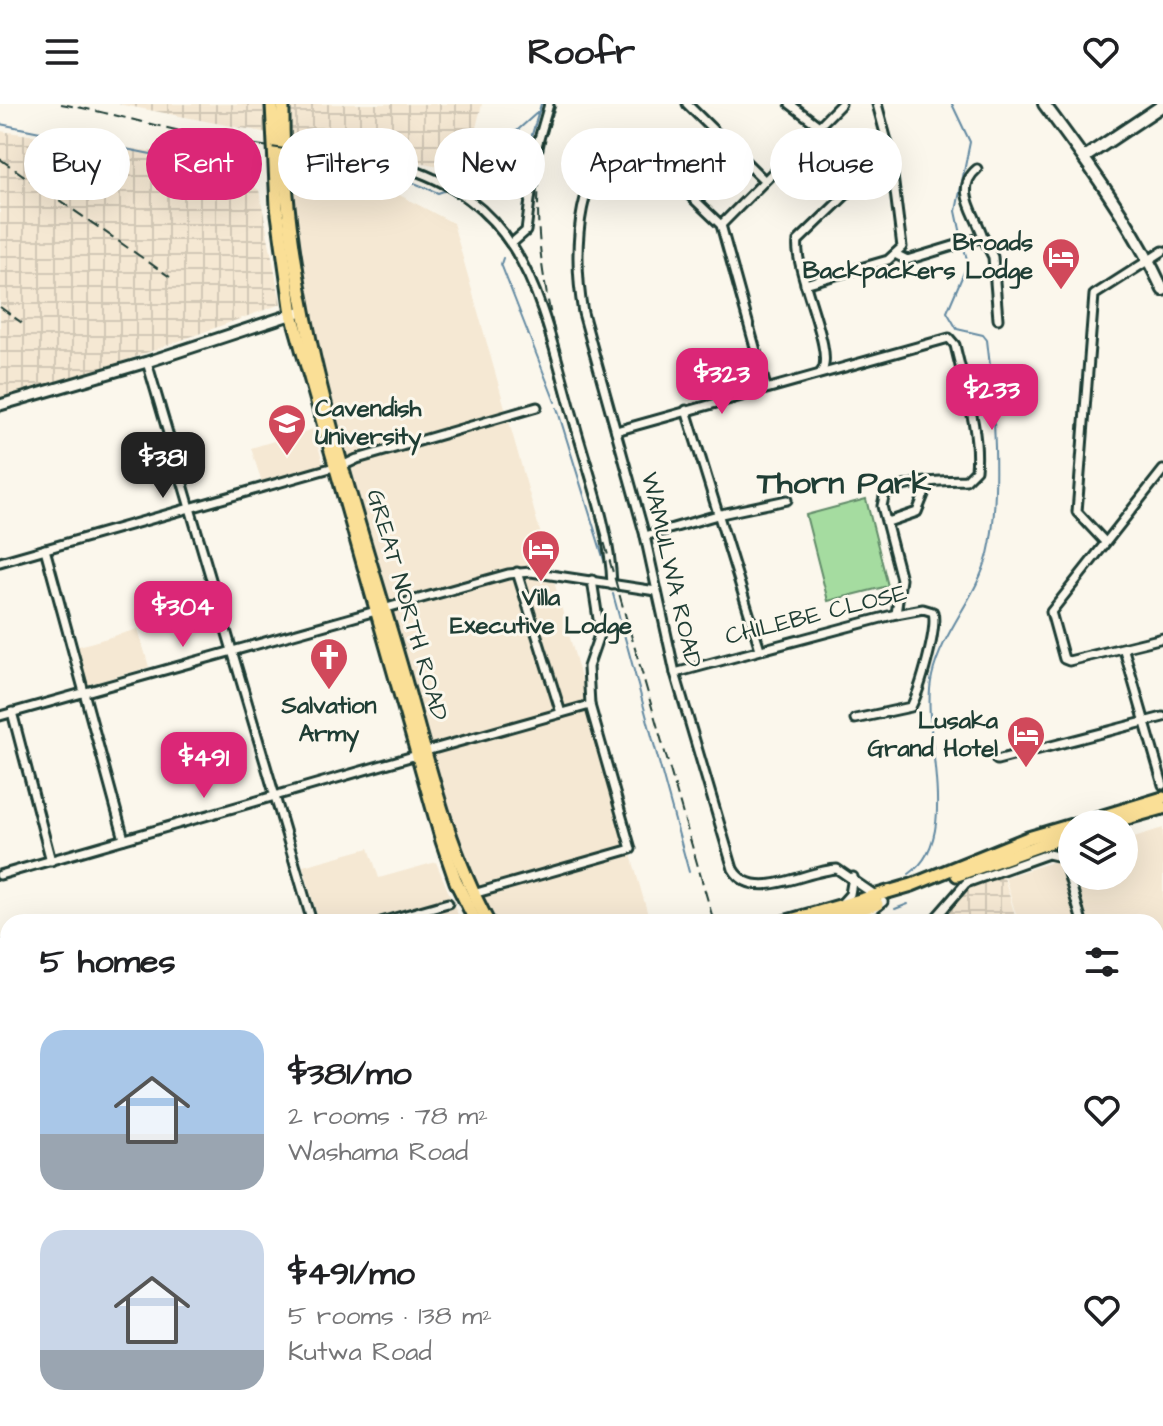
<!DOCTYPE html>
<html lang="en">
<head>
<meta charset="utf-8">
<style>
	body { margin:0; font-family:"Architects Daughter",sans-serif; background:#f6f6f6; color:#202124; height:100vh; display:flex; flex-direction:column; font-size:30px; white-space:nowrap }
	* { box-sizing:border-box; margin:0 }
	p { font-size:26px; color:#757577 }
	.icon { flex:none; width:44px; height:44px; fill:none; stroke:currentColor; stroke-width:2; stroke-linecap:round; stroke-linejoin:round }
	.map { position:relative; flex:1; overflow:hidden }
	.panel { position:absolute; left:0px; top:810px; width:1164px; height:512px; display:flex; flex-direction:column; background:#fff; border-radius:24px 24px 0 0; box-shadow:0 8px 32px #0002 }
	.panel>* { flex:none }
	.top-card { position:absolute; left:24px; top:24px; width:1116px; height:72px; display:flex; gap:16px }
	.buttons { position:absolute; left:1058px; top:706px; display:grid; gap:16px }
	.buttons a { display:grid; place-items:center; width:80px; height:80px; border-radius:50%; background:#fff; box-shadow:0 8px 32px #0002; font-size:40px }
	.price { position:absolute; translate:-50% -68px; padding:0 18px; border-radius:16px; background:#db2777; color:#fff; font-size:26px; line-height:52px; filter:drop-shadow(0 2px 4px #0008) }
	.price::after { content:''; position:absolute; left:50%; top:48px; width:24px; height:18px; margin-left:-12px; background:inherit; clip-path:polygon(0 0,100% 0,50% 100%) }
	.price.current { background:#222; color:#fff }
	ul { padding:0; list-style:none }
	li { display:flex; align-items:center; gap:24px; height:200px; padding:0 40px }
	li span { display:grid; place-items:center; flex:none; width:224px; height:160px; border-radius:24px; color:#555 }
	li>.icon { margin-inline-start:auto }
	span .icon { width:96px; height:96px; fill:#fffc; stroke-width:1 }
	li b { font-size:34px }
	h2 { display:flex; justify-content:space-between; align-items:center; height:96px; padding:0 40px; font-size:34px }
	.pill { padding:0 28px; border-radius:36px; background:#fff; box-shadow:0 8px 32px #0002; font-size:28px; line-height:72px }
	.pill.current { background:#db2777; color:#fff }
	header { display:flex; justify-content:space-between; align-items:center; height:104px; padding:0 40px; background:#fff; font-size:36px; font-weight:700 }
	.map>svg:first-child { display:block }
</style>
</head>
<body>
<header><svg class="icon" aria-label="menu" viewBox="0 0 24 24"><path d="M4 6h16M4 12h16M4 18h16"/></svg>Roofr<svg class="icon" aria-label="heart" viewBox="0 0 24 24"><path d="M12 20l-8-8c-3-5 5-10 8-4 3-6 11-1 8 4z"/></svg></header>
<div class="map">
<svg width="1163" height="1322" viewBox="0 0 1163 1322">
	<defs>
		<pattern id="industrial-grid" width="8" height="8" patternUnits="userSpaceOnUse" patternTransform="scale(2)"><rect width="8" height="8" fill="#f5e8d3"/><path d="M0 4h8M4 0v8" fill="none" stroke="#d2c8b6"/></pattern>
	</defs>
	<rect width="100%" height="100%" fill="#fbf7ec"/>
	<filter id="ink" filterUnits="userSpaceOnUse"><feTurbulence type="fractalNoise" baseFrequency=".0125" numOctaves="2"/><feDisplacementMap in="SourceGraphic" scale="16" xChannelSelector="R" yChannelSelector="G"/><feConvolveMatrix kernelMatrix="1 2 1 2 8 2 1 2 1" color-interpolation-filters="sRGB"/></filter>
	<g filter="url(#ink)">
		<g fill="#f5e8d3">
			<path d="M286,68L384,83L453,119L650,818H499L474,782L450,713L305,200Z"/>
			<path d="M313,325L324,362L262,379L251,344Z"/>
			<path d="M138,525L149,563L87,581L76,543Z"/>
			<path d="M1163,724V1169L1156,1171V818H1018L1005,773L1072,752V772H1124V736Z"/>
			<path d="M369,744L379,774L436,758L461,818H319L303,762Z"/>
			<path d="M1163,1185V1322H1025L1022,1314H1156V1187Z"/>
			<path d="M683,1314H789L791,1322H685Z"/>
		</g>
		<g fill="url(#industrial-grid)">
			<path d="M118,0H482L465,67Z"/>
			<path d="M0,27L209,55L259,86L281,200L0,302Z"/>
			<path d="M1003,770L1017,818H938L969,781Z"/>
			<path d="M8,925V1194L0,1191V927Z"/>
			<path d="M876,1314H1004L1006,1322H879Z"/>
		</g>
		<path fill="#a5dca0" stroke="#628c6a" stroke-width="2" d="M866,395L888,482L828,497L806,411Z"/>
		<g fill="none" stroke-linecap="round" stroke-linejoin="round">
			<g stroke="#638aa2" stroke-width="2">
				<path d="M952,0L970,38L956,107L962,135"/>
				<path d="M0,20L171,54L260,53"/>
				<path d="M292,53C346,52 390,68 438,89L444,87"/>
				<path d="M452,75L480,60L539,7L541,0"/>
				<path d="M522,126L528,44L539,7"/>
				<path d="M503,154L501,160L555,298"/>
				<path d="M557,304L607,466"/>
				<path d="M613,490L689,768"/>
				<path d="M909,770C964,733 919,628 932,572C942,528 977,493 988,450C1001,397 994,290 987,236L983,231L957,225L947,208L968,159L963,141"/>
				<path d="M895,805L908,800"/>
				<path d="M737,813L738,818"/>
				<path d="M723,816L725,815"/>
				<path d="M715,817L718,816"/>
				<path d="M678,818L698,811L710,818"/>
				<path d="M996,1314L997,1319"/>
			</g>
			<defs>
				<g id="minor">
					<path d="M687,0L764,76"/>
					<path d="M790,0L819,22"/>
					<path d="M283,39C321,47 360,50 397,61C526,98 540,196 572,309C587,367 610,421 612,481"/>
					<path d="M977,65C953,85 976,110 983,133"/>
					<path d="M721,121L841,0"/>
					<path d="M511,140L526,127L537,42L549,0"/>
					<path d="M897,151L907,156L983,133L993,153L998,215"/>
					<path d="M805,180L888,156L902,143L890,48L877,0"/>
					<path d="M147,258L312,818"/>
					<path d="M821,268C837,250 793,166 798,137L890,48"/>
					<path d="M766,283L721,121L675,77L624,51L606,53C573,90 575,163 583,209L645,432L675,569L733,765C753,800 806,766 837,765L875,791"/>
					<path d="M686,306L760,545"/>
					<path d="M616,327L949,234L955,241C964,282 980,325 976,366L966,376C947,377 896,376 884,393L882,402L901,475L896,510"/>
					<path d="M342,362L357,355L537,303"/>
					<path d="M1163,366L1051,508L1064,555L1069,557L1163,534"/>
					<path d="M888,418L917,408L929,378"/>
					<path d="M645,432L721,410L787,396"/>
					<path d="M1105,438L1077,408L1094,191L1163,147"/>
					<path d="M45,445L124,735"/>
					<path d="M0,458L334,363"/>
					<path d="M517,468L561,609"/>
					<path d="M1124,546L1163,681"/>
					<path d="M675,569L896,510L923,505L933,508C938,525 920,586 911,603L855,615"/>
					<path d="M590,601L588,563L600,528L592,476"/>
					<path d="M12,608L51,757"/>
					<path d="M0,612L508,470L531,468L656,487"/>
					<path d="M426,647L590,601L631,745L473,790"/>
					<path d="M997,656L1163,613"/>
					<path d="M0,771L417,651"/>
					<path d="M841,800L850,790L853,773"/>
					<path d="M846,809L861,818"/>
					<path d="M381,818L448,799"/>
					<path d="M866,818L870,808L883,798"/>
					<path d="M932,818L966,779L1048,750L1061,753L1065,759L1082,818"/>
					<path d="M0,841L8,869"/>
					<path d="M1156,868L1163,866"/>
					<path d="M0,928L8,926"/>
					<path d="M1156,1086L1163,1111"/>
					<path d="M0,1111L8,1095"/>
					<path d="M1156,1178L1163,1176"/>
					<path d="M1010,1314L1012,1322"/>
				</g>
				<g id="tertiary">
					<path d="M0,301L147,258L302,207"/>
					<path d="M490,1314L493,1322"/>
				</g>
				<g id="secondary">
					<path d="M1044,0C1088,59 1132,119 1163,186"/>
					<path d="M1085,53L1163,1"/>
					<path d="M340,1314L343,1322"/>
					<path d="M351,1314L353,1322"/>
				</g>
				<g id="primary">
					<path d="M272,0L277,103L292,210L442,737L456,778L476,818"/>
					<path d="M283,0C281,191 346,373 399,555C425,643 444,737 488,818"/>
					<path d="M1077,720L1163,694"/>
					<path d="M1106,720L1163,704"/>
					<path d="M957,771L1072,730"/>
					<path d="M784,818L912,781L1028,734L1072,721"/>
					<path d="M816,818L877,800"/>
					<path d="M0,1190L8,1194"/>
					<path d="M164,1314L170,1322"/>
					<path d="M175,1314L182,1322"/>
					<path d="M656,1314L658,1322"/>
					<path d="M676,1314L678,1322"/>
				</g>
			</defs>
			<use href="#minor" stroke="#1f3d34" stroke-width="13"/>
			<use href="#tertiary" stroke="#1f3d34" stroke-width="15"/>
			<use href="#secondary" stroke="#1f3d34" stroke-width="16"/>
			<use href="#primary" stroke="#1f3d34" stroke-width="17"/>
			<use href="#minor" stroke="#fbf7ec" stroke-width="7"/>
			<use href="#tertiary" stroke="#fbf7ec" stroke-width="9"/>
			<use href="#secondary" stroke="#fbf7ec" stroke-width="10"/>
			<use href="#primary" stroke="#fadf96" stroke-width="11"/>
			<g stroke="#1f3d34" stroke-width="2" stroke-dasharray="12 6" stroke-linecap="butt">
				<path d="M61,0C113,9 164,25 215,34C357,61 482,44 538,209L714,818"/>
				<path d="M0,55L170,173"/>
				<path d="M0,203L22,219"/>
				<path d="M554,226C537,148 528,76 556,0"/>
				<path d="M843,1314L845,1322"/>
				<path d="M864,1314L866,1322"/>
			</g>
		</g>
	</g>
	<defs>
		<symbol id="hotel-pin" viewBox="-11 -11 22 30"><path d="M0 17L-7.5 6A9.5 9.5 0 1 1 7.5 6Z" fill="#d1495b" stroke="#fbf7ec"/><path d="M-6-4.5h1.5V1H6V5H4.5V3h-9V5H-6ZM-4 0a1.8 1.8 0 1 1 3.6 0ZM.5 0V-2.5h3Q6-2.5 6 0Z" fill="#fff"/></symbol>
		<symbol id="university-pin" viewBox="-11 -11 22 30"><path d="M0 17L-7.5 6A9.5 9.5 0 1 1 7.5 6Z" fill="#d1495b" stroke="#fbf7ec"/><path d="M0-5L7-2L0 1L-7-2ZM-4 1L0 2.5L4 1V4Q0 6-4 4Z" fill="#fff"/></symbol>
		<symbol id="church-pin" viewBox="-11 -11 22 30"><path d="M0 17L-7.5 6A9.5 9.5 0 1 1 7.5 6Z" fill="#d1495b" stroke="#fbf7ec"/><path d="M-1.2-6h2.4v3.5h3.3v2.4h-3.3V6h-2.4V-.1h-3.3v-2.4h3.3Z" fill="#fff"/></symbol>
	</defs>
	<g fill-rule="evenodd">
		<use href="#hotel-pin" x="1039" y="131" width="44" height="60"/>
		<use href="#university-pin" x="265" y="297" width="44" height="60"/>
		<use href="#hotel-pin" x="519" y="423" width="44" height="60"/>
		<use href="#church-pin" x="307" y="531" width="44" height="60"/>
		<use href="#hotel-pin" x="1004" y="609" width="44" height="60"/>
	</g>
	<g text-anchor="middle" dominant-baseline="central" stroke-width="6" stroke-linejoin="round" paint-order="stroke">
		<g font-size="24" font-weight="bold" fill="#1f3d34" stroke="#fbf7ec" text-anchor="end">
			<text x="1033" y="139">Broads<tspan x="1033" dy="28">Backpackers Lodge</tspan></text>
			<text x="315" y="305" text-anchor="start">Cavendish<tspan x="315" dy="28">University</tspan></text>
			<text x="541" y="494" text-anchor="middle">Villa<tspan x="541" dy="28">Executive Lodge</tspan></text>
			<text x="329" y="602" text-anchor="middle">Salvation<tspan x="329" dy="28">Army</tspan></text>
			<text x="998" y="617">Lusaka<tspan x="998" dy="28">Grand Hotel</tspan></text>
		</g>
		<g font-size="24" fill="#1f3d34" stroke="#fbf7ec">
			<text transform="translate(671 466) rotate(77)">WAMULWA ROAD</text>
			<text transform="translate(407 501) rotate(74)">GREAT NORTH ROAD</text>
			<text transform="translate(816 511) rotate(-14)">CHILEBE CLOSE</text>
		</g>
		<g font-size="32" font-weight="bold" fill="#1f3d34" stroke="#fbf7ec">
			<text x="844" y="379">Thorn Park</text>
		</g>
	</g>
</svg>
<div class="buttons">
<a><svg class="icon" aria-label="layers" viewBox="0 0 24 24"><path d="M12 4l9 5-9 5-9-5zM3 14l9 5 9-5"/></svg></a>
</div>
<b class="price" style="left:722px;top:312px">$323</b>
<b class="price" style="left:992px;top:328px">$233</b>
<b class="price current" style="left:163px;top:396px">$381</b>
<b class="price" style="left:183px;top:545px">$304</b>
<b class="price" style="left:204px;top:696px">$491</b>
<div class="top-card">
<a class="pill">Buy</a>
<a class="pill current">Rent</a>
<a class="pill">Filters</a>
<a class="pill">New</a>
<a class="pill">Apartment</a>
<a class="pill">House</a>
</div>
<section class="panel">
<h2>5 homes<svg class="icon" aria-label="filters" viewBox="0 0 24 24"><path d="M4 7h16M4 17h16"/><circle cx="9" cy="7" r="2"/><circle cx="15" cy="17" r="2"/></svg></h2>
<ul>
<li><span style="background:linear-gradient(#a9c7e8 65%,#9aa5b1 0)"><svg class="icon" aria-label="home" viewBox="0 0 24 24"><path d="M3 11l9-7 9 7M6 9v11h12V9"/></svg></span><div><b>$381/mo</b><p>2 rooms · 78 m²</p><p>Washama Road</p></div><svg class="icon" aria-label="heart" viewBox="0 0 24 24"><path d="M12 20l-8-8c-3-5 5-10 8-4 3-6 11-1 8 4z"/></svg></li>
<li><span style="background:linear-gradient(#c9d6e8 75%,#9aa5b1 0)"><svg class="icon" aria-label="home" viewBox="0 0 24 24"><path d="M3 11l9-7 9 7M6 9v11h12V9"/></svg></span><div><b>$491/mo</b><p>5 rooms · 138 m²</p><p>Kutwa Road</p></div><svg class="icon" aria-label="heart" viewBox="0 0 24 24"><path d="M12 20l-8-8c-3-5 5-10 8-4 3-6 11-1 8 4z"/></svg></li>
</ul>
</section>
</div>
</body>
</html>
